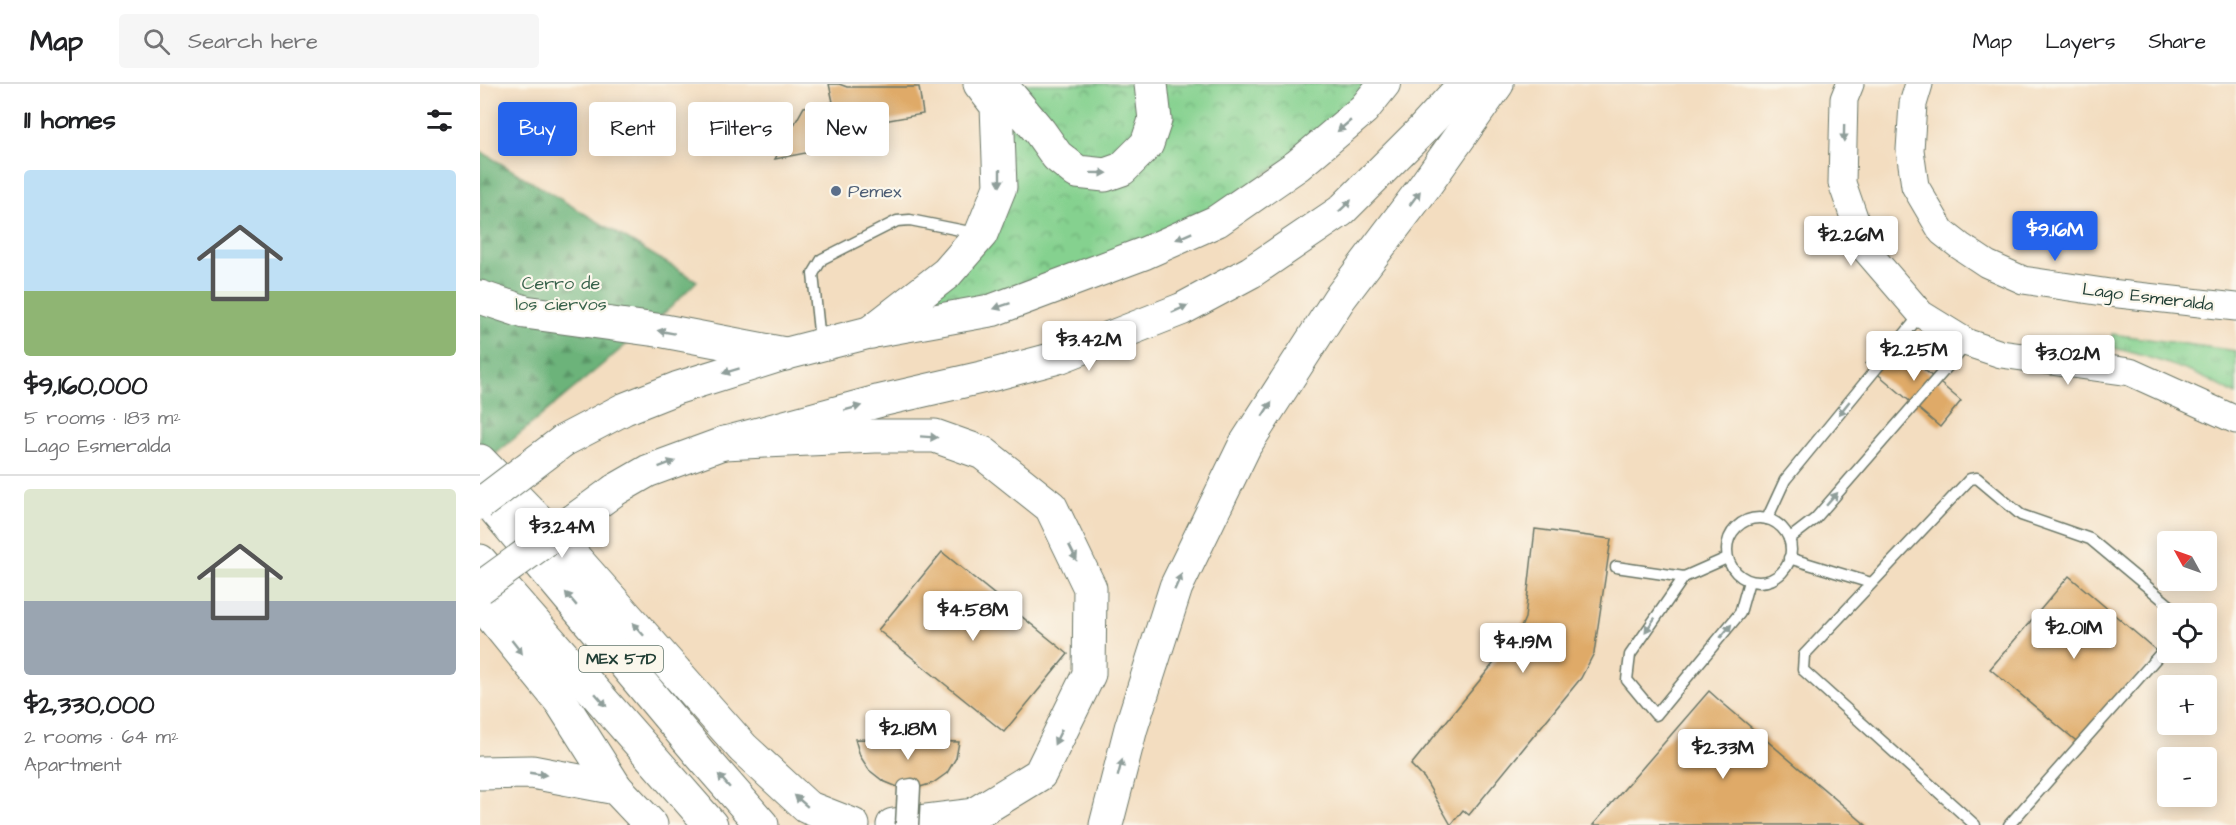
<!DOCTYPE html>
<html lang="en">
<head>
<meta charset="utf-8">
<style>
	body { margin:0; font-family:"Architects Daughter",sans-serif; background:#f6f6f6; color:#202124; height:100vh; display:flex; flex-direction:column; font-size:22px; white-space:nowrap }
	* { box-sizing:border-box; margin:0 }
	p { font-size:20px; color:#757577 }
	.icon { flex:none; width:33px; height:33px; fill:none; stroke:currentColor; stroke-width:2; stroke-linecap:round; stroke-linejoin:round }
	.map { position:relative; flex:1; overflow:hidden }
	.details { display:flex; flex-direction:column; background:#fff; width:480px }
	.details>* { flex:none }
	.banner { position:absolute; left:18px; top:18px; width:570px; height:54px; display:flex; gap:12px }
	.needle { width:39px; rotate:310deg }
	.buttons { position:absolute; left:1677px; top:447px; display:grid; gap:12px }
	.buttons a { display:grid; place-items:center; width:60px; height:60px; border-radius:6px; background:#fff; box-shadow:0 3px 15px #0003; font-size:30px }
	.price { position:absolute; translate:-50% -51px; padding:0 14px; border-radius:6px; background:#fff; color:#222; font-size:20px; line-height:39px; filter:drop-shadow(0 2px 3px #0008) }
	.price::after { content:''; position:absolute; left:50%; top:36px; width:18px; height:14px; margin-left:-9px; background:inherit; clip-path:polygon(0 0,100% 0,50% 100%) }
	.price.current { background:#2563eb; color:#fff }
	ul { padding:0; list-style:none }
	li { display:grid; align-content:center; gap:12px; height:318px; padding:0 24px }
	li+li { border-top:2px solid #e0e0e0 }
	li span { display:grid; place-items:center; height:186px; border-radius:6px; color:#555 }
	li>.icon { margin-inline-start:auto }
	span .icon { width:108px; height:108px; fill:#fffc; stroke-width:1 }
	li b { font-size:26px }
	h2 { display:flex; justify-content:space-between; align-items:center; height:72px; padding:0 24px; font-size:26px }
	.pill { padding:0 21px; border-radius:6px; background:#fff; box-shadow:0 3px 15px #0003; font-size:21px; line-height:54px }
	.pill.current { background:#2563eb; color:#fff }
	header { display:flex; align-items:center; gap:36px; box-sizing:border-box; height:84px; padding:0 30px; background:#fff; border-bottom:2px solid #e0e0e0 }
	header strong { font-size:28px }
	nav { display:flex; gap:33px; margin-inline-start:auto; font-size:21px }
	.search { width:420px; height:54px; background:#f6f6f6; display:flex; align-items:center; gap:15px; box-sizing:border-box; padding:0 21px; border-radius:6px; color:#757577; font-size:22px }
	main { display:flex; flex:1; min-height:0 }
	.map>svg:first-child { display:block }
</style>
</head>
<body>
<header>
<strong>Map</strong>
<div class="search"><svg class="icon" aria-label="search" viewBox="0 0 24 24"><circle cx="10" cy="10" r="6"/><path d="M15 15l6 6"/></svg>Search here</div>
<nav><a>Map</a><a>Layers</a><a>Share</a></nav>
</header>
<main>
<section class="details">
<h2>11 homes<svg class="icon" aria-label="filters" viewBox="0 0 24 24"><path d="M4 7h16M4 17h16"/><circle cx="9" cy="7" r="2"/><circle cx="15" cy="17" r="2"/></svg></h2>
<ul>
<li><span style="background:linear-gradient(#bfe0f5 65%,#8fb573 0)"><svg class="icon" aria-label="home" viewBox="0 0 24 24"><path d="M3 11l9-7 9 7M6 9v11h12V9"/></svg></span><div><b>$9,160,000</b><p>5 rooms · 183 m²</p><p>Lago Esmeralda</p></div></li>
<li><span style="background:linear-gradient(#dfe7d0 60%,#9aa5b1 0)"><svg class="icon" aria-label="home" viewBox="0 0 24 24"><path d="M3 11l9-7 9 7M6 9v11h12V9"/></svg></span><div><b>$2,330,000</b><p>2 rooms · 64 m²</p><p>Apartment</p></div></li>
</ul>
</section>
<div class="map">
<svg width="1756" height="741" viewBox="0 0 1756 741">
	<defs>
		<pattern id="grass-tufts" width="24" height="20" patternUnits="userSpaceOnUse" patternTransform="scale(1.5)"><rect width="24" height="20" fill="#85d18f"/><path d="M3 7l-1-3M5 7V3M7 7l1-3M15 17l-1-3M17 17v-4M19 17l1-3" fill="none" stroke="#6cab76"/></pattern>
		<pattern id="forest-firs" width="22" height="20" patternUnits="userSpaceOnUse" patternTransform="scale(1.5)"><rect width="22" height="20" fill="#6cb37a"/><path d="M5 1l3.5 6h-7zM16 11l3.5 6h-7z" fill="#589365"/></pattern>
		<pattern id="park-crowns" width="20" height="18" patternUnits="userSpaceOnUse" patternTransform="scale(1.5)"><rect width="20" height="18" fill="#85d18f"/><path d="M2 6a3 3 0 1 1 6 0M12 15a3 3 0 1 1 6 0" fill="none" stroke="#6cab76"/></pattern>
	</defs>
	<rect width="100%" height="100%" fill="#fbf7ec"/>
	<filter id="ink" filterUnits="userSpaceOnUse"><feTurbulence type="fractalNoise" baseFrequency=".0167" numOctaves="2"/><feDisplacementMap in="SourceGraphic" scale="12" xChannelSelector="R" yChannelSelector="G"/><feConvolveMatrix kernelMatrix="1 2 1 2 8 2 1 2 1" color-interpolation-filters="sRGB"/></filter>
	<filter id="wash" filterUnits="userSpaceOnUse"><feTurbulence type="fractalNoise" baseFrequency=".008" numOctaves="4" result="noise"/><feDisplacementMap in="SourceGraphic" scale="24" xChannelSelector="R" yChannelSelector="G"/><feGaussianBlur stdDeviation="1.35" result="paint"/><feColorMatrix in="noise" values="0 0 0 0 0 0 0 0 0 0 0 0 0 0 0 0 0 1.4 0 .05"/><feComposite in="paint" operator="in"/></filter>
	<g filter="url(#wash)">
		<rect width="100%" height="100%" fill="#f3ddc0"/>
		<path fill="url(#grass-tufts)" stroke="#528762" stroke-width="1.5" d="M1632,250L1756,267V311C1717,287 1674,274 1630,263Z"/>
		<path fill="url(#forest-firs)" stroke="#467857" stroke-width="1.5" d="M0,67L217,197L190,224L0,383Z"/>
		<path fill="url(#park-crowns)" stroke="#528762" stroke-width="1.5" d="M500,0H904L884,25L665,169L391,248L463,193L520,103Z"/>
		<g id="blocks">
			<g fill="#dfaa68">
				<path d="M349,0H359L367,3H439L443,30L337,49L336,67L295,75L324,23L353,18Z"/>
				<path d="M1407,254L1481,317L1460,343L1386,280Z"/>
				<path d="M1055,445L1131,455L1114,569L1101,594L989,731L983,726L971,741L944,694L931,681L1039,548L1045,534Z"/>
				<path d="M462,468L588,570L524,648L398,546Z"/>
				<path d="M1589,492L1678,568L1600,660L1510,585Z"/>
				<path d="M1229,607L1239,616L1386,741H1113Z"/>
				<path d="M375,655L479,658L476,674L467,689L453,699L437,704H420L403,697L389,686L380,672Z"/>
			</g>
		</g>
	</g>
	<g filter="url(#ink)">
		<use href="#blocks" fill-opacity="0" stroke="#697565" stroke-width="1.5"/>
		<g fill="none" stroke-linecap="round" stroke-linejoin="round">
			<defs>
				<g id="service">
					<path d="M340,257L333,190L342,175L417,137L430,136L495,149"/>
					<circle cx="1279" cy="466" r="32"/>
					<path d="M1287,435L1305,396L1441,230"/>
					<path d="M1309,455L1335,435L1488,259"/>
					<path d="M1309,474L1391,499"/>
					<path d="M1136,483L1204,493L1247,474"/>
					<path d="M1204,493L1150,571L1147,596L1176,631L1260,529L1269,497"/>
					<path d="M1495,741L1323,586L1324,571L1490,395L1497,394L1541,431L1610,455L1700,530"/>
					<path d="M1529,741L1688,561"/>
				</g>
				<g id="tertiary">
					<path d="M1370,0L1364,15L1362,99L1385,165L1441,230L1488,259L1521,270L1650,288L1756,336"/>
					<path d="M1439,0L1433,20L1430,66L1435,102L1462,148L1480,162L1507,180L1543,196L1630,209L1756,223"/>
				</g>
				<g id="secondary">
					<path d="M83,357L144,325L197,304L305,270L391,248L513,226L665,169L737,137L818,81L884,25L904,0"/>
					<path d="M135,406L168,387L244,359L399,317L512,291L580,273L702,225L771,188L861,127L942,46L984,0"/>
				</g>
				<g id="primary">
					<path d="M515,0L530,12L560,48L577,72L597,88L625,91L642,85L667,60L675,36L671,0"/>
					<path d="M391,248L467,189L501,150L520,103L517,22L500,0"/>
				</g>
				<g id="motorway">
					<path d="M0,213L45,228L184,247L305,270"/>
					<path d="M244,359L395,352H455L503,369L571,423L610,504L609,590L560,690L493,731L413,741"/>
					<path d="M0,377L92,471L263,664L327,723L373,741"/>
					<path d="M0,407L220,670L282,741"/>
					<path d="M0,477L231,741"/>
					<path d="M0,518L82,619L136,704L171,741"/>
					<path d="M0,689L52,688L136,704"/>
					<path d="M626,741L651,644L696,503L765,361L859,215L944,103L1017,0"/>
				</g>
			</defs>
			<use href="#service" stroke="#697565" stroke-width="13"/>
			<use href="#tertiary" stroke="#697565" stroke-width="29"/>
			<use href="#secondary" stroke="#697565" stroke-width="34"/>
			<use href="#primary" stroke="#697565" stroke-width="35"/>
			<use href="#motorway" stroke="#697565" stroke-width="35"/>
			<use href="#service" stroke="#fff" stroke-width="10"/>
			<use href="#tertiary" stroke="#fff" stroke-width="27"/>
			<use href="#secondary" stroke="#fff" stroke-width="32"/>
			<use href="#primary" stroke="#fff" stroke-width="33"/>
			<use href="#motorway" stroke="#fff" stroke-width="33"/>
			<defs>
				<path id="pedestrian-bridge" d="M424,741L426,704L432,703L430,741"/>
				<g id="secondary-bridge">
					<path d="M0,420L83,357"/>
					<path d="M0,504L135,406"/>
				</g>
			</defs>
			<use href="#pedestrian-bridge" stroke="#697565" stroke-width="19" stroke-linecap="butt"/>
			<use href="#secondary-bridge" stroke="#697565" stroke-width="34" stroke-linecap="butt"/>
			<use href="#pedestrian-bridge" stroke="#fff" stroke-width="16"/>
			<use href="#secondary-bridge" stroke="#fff" stroke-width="32"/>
		</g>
		<defs><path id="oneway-solid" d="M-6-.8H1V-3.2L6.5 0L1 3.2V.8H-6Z" transform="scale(1.5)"/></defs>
		<g fill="#8f9e9a">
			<use href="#oneway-solid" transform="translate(864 42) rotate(140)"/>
			<use href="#oneway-solid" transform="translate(1364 49) rotate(91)"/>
			<use href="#oneway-solid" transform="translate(619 89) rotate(1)"/>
			<use href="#oneway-solid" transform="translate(520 94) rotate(90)"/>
			<use href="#oneway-solid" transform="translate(935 114) rotate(-53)"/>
			<use href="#oneway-solid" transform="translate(865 122) rotate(-43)"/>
			<use href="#oneway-solid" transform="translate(704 152) rotate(156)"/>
			<use href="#oneway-solid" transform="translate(522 222) rotate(161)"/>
			<use href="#oneway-solid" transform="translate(700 225) rotate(-24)"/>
			<use href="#oneway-solid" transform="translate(186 248) rotate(-170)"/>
			<use href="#oneway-solid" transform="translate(251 287) rotate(163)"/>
			<use href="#oneway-solid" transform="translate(373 324) rotate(-15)"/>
			<use href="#oneway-solid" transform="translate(1364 324) rotate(129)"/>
			<use href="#oneway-solid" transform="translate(787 325) rotate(-57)"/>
			<use href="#oneway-solid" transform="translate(449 353) rotate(4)"/>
			<use href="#oneway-solid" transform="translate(187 380) rotate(-20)"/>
			<use href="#oneway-solid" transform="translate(1352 415) rotate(-49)"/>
			<use href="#oneway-solid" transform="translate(593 469) rotate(64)"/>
			<use href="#oneway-solid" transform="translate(698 498) rotate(-66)"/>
			<use href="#oneway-solid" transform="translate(91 515) rotate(-130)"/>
			<use href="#oneway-solid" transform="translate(1170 541) rotate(125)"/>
			<use href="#oneway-solid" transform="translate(158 545) rotate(-132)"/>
			<use href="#oneway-solid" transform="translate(1246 547) rotate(-50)"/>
			<use href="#oneway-solid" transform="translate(37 563) rotate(52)"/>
			<use href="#oneway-solid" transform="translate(121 616) rotate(49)"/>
			<use href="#oneway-solid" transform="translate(578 653) rotate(116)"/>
			<use href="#oneway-solid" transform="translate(640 684) rotate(-75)"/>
			<use href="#oneway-solid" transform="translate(58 690) rotate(8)"/>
			<use href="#oneway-solid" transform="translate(244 697) rotate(-131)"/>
			<use href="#oneway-solid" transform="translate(321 717) rotate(-139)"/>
		</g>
	</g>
	<circle fill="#5c6f8a" stroke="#fbf7ec" stroke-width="2" cx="356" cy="107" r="6"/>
	<g text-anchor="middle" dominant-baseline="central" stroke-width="4.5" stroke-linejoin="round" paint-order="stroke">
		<rect fill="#fbf7ec" stroke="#61756b" stroke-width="1.5" x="99" y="562" width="84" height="26" rx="4.5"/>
		<g font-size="16" font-weight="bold" fill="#1f3d34">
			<text x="141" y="575">MEX 57D</text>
		</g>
		<g font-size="18" fill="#4e5e75" stroke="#fbf7ec" text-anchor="start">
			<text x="368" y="107">Pemex</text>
		</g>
		<g font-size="18" fill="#38624b" stroke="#fbf7ec">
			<text x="81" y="199">Cerro de<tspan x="81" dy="21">los ciervos</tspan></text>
		</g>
		<g font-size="18" fill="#1f3d34" stroke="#fbf7ec">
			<text transform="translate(1668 213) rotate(7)">Lago Esmeralda</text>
		</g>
	</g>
</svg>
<div class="buttons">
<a><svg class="needle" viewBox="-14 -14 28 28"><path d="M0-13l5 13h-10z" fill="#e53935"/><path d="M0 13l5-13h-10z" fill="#757577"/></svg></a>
<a><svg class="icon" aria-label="locate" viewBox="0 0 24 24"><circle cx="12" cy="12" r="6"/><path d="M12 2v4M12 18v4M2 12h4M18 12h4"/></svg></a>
<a>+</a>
<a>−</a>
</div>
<b class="price current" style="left:1575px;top:178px">$9.16M</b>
<b class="price" style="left:1371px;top:183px">$2.26M</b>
<b class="price" style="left:609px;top:288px">$3.42M</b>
<b class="price" style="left:1434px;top:298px">$2.25M</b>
<b class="price" style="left:1588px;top:302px">$3.02M</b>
<b class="price" style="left:82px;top:475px">$3.24M</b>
<b class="price" style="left:493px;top:558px">$4.58M</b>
<b class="price" style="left:1594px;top:576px">$2.01M</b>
<b class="price" style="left:1043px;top:590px">$4.19M</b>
<b class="price" style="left:428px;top:677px">$2.18M</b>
<b class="price" style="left:1243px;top:696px">$2.33M</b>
<div class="banner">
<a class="pill current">Buy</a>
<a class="pill">Rent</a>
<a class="pill">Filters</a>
<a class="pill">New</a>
</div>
</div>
</main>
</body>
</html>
